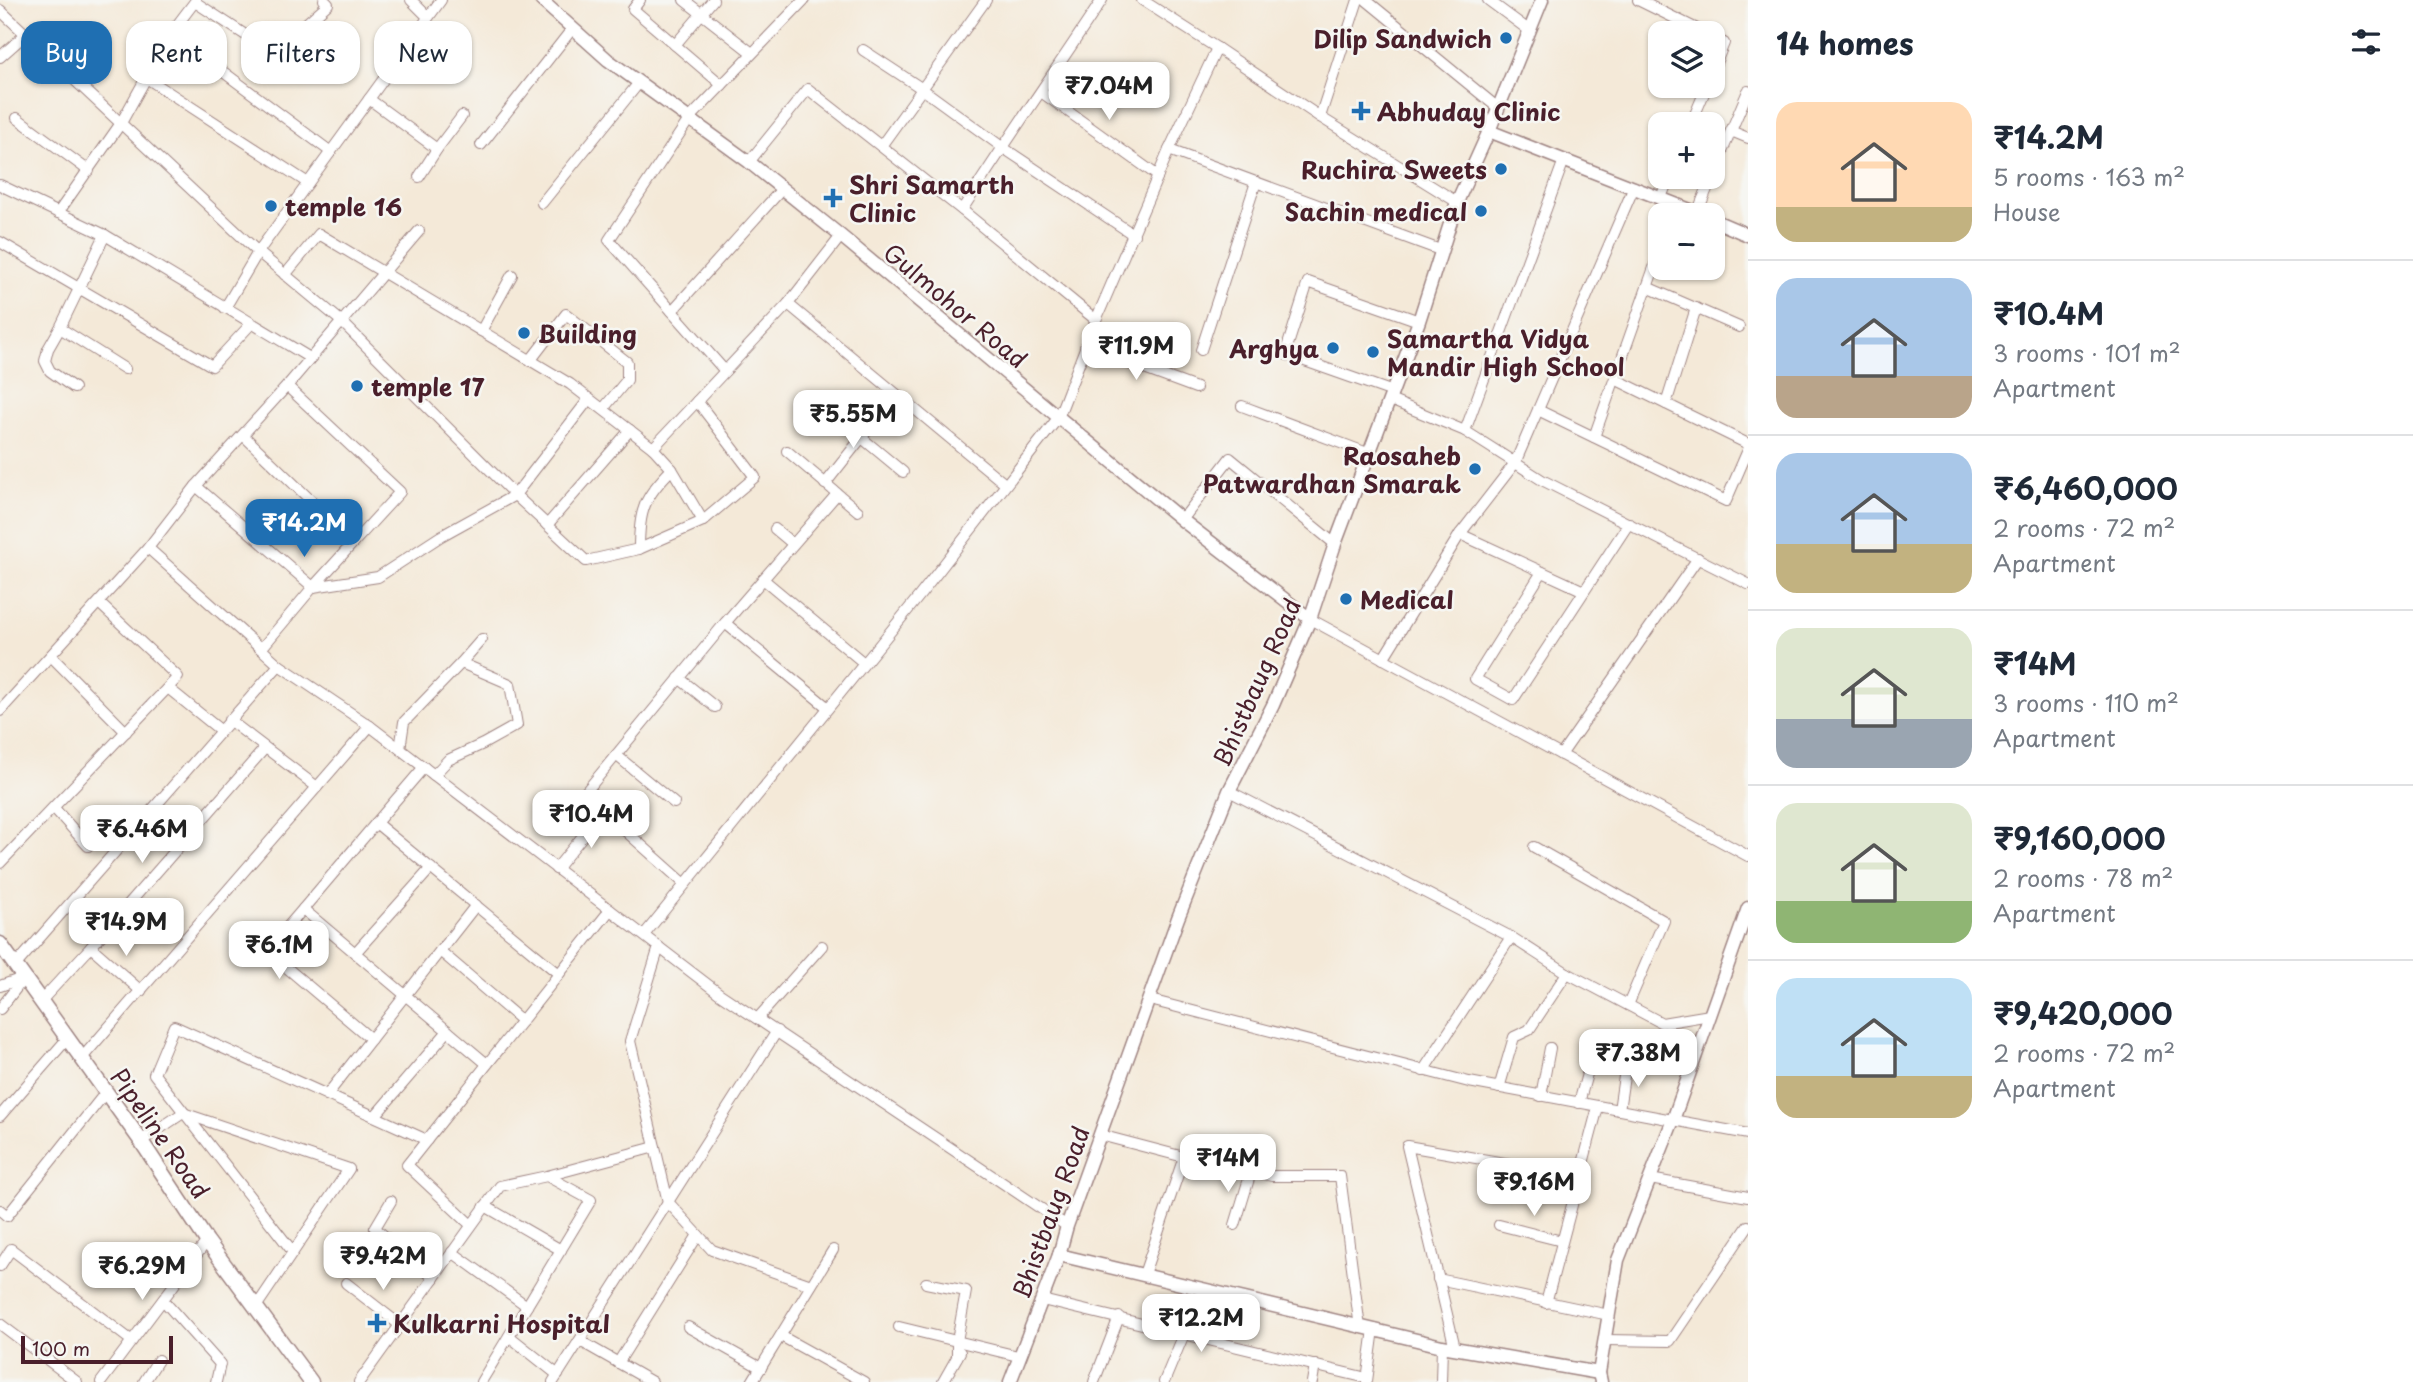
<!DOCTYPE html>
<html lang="en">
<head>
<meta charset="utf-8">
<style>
	body { margin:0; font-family:"Playpen Sans",sans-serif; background:#f2f2f3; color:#1f2937; height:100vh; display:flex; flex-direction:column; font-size:26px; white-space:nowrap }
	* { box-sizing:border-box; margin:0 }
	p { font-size:23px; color:#747a83 }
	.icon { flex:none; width:38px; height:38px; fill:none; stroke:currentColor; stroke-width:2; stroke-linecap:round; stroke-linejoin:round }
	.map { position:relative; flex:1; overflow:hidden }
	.panel { display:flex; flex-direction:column; background:#fff; width:665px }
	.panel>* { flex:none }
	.guide { position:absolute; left:21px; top:21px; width:665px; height:63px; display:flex; gap:14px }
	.tools { position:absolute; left:1648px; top:21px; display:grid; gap:14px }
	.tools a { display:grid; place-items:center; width:77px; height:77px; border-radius:14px; background:#fff; box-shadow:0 2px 5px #0004; font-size:35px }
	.scale { position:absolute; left:21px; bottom:18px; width:152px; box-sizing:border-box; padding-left:7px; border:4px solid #4a1f2b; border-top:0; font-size:19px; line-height:24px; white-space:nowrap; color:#4a1f2b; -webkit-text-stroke:5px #f6f6f2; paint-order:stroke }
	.price { position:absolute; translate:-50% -60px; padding:0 16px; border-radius:14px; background:#fff; color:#222; font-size:23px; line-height:46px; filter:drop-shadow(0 2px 4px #0008) }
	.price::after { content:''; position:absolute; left:50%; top:42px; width:21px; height:16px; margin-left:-10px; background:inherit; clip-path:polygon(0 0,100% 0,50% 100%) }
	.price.current { background:#1f6fb2; color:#fff }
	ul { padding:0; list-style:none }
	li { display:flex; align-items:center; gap:21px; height:175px; padding:0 28px }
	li+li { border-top:2px solid #e0e1e3 }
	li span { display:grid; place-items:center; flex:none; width:196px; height:140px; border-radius:21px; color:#555 }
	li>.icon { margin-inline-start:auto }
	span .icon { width:84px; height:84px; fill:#fffc; stroke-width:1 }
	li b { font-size:30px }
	h2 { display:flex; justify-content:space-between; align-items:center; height:84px; padding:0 28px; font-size:30px }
	.chip { padding:0 24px; border-radius:21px; background:#fff; box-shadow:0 2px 5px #0004; font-size:24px; line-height:63px }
	.chip.current { background:#1f6fb2; color:#fff }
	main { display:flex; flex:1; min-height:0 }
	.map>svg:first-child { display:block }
</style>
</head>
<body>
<main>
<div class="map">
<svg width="1748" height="1382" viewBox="0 0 1748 1382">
	<rect width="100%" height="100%" fill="#f6f6f2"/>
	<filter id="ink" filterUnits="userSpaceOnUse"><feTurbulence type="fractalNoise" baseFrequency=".0143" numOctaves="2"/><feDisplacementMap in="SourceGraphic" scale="14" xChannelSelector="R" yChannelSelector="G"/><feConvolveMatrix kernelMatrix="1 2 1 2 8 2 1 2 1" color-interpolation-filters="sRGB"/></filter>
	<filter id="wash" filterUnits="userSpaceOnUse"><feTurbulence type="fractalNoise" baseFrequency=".00686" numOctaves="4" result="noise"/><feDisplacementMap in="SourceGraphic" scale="28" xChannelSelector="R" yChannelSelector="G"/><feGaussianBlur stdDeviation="1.57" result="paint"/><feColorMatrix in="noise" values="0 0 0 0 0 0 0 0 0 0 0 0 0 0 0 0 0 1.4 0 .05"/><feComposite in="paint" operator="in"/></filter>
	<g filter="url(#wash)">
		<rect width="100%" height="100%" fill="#f4e9d8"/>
	</g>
	<g filter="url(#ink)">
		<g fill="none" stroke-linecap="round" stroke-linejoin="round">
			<defs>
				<g id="minor">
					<path d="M411,0L428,17"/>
					<path d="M441,0L258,252L341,321L515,495L586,561L639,549C639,510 644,497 672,469L703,521"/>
					<path d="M640,0L633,9L722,85"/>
					<path d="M684,0L752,53"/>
					<path d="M1142,0L1217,48"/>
					<path d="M1366,0L1498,108"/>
					<path d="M1488,0L1530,31"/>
					<path d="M1638,0L1705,33"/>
					<path d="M195,2L273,53L328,4L324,0"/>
					<path d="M0,10L258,252L225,308"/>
					<path d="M171,33L331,152"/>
					<path d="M1713,38L1724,43L1713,70"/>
					<path d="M675,45L713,0"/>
					<path d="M863,50L921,88L1002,147L1134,235"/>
					<path d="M0,57L26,34"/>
					<path d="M145,77L308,183"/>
					<path d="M1041,92L1158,176"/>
					<path d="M369,99L437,149"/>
					<path d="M1320,117L1358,0"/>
					<path d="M17,118L89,171"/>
					<path d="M1691,124L1707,86"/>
					<path d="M1731,131L1748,138"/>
					<path d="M481,145L572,29"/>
					<path d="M881,146L986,0"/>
					<path d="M1169,150L1440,250"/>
					<path d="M749,162L808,89L962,210L1096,320"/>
					<path d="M1713,173L1748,91"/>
					<path d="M419,177L437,149L462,116"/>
					<path d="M0,185L105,235L310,358"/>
					<path d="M1661,198L1669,177"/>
					<path d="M542,203L638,84"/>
					<path d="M962,210C1007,139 1056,70 1102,0"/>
					<path d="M58,213L121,123L171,33L196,0"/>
					<path d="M1697,213L1712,177"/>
					<path d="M105,235L60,328L125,369"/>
					<path d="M841,236L788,304L1005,484"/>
					<path d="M0,242L212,366L251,324"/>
					<path d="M285,275L319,234L570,384L653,448L672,469"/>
					<path d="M1647,287L1739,327"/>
					<path d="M672,311L782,189"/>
					<path d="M60,328L48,349L45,361L50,371L74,388"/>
					<path d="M481,331L512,275"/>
					<path d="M1085,347L1196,388"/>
					<path d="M1201,350L1256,182"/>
					<path d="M530,361L566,314L627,362V380L603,409"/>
					<path d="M725,371L609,240L690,118L804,0"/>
					<path d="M1615,379L1748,444"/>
					<path d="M287,386L400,492L354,542"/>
					<path d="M1393,392L1285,354L1308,282L1419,321"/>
					<path d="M1390,400L1465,431L1564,160"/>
					<path d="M1666,404L1696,308"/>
					<path d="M822,405L903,472"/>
					<path d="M1242,406L1370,454"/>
					<path d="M1538,410L1726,501L1748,450"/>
					<path d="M1465,431L1542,480L1748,584"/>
					<path d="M243,435L354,542L313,587L378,577L441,536L515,495L589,399"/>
					<path d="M1594,437L1661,248"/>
					<path d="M653,448L788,304"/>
					<path d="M787,451L858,511"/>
					<path d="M825,484L896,394"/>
					<path d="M196,486L313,587L261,649"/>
					<path d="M1182,520L1230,458L1335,544"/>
					<path d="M547,525L630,430"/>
					<path d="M775,529L793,544"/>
					<path d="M1460,534L1584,591"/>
					<path d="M148,548L279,665L370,726L720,994L1067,1226"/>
					<path d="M639,549L703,521L755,477L697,401"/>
					<path d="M1542,572L1475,679L1513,700L1629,523"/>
					<path d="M763,579L864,663"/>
					<path d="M1310,619L1748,856"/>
					<path d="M51,656L126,732"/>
					<path d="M1383,659L1460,534L1515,463L1634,187"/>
					<path d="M461,663L482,639"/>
					<path d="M679,678L715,707"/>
					<path d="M168,688L220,730"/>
					<path d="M827,707L725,623L837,494"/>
					<path d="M0,711L148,548L196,486L287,386L419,231"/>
					<path d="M229,720L317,787"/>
					<path d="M400,749L404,722L461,663L510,684L517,725L483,744L448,760L434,775"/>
					<path d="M616,755L674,803"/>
					<path d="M1561,755L1698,558"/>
					<path d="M424,767L376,823L559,974"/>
					<path d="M1229,791L1511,937"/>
					<path d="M54,808L88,846"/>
					<path d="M376,823L303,909L487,1064"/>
					<path d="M1534,847L1664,921L1628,1005"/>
					<path d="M0,863L178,677L99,603"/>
					<path d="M556,869L603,811"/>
					<path d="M685,884L584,794L725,623"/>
					<path d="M303,909L267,951L371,1039"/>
					<path d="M644,935L920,595L1058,418L1096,320L1169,150L1217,48L1320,117L1457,202"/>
					<path d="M91,947L141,991"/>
					<path d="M659,947L630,1041L668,1202L712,1250L811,1285"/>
					<path d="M440,951L522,1021"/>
					<path d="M355,953L431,868"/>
					<path d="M15,966L279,665"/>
					<path d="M0,986L23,978"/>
					<path d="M1150,1000L1469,1082L1748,1134"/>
					<path d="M40,1002L91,947L265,748"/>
					<path d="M0,1009L24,978"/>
					<path d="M758,1018L822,946"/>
					<path d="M82,1058L370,726"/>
					<path d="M1423,1071L1511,937L1567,973L1662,1023L1710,1015"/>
					<path d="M1499,1088L1514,1037L1529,1030L1567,973"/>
					<path d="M327,1095L476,905"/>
					<path d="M1541,1096L1550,1048"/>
					<path d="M1579,1103L1593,1052"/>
					<path d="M1619,1110L1626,1063"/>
					<path d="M0,1116L67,1039"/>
					<path d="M375,1116L448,1031"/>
					<path d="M1100,1135L1184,1157L1272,1176H1340L1360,1328"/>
					<path d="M141,1141L183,1113L349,1169L256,1307"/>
					<path d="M547,1176L655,1147"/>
					<path d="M1650,1179L1748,1197"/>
					<path d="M391,1201L375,1228L434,1278"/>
					<path d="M485,1206L561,1250"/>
					<path d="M0,1210L7,1216L106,1092"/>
					<path d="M471,1225L407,1165L610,910"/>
					<path d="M1235,1225L1251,1172"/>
					<path d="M1499,1225L1562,1241"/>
					<path d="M293,1252L154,1074L174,1026L427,1140"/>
					<path d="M452,1252L527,1306"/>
					<path d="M0,1266L11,1249L132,1341"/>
					<path d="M1144,1274L1184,1157"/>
					<path d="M1438,1279L1609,1315"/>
					<path d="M346,1283L400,1325"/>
					<path d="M926,1283L966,1291L957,1341V1357"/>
					<path d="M163,1300L220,1364L216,1382"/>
					<path d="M1042,1300L1367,1378"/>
					<path d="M1546,1303L1598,1107"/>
					<path d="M0,1324L77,1382"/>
					<path d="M688,1327L761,1368"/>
					<path d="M899,1327L1018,1356"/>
					<path d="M509,1336L558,1375"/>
					<path d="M781,1336L864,1382"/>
					<path d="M1605,1340L1670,1341L1748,1226"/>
					<path d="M580,1341L652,1382"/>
					<path d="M1455,1348L1407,1146L1579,1176"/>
					<path d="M618,1363L698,1235"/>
					<path d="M1367,1381L1374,1329"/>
					<path d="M101,1382L207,1241"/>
					<path d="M144,1382L158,1360"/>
					<path d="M359,1382L500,1186L547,1176L591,1200L481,1382"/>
					<path d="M553,1382L777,1031"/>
					<path d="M752,1382L833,1250"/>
					<path d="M943,1382L960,1352"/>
					<path d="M1094,1382L1119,1317"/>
					<path d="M1164,1382L1184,1334"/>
					<path d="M1312,1382L1315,1365"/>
					<path d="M1441,1382L1442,1346"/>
				</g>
				<g id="tertiary">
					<path d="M541,0L608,60L749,162L841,236L1182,520L1310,619"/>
					<path d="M1489,131L1703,215"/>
					<path d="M1713,220L1748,235"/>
					<path d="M1059,1255L1442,1346L1599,1373"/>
					<path d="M1010,1382L1059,1255L1067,1226L1178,918L1229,791L1273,705L1310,619L1335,544L1419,321L1457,202L1489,131L1542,0"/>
					<path d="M1601,1382L1599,1373L1618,1260L1673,1120L1748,908"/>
				</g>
				<path id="secondary" d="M0,944L141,1141L207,1241L311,1382"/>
			</defs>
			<use href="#minor" stroke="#9f8482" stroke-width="12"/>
			<use href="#tertiary" stroke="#9f8482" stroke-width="15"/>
			<use href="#secondary" stroke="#9f8482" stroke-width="17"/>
			<use href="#minor" stroke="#fff" stroke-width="10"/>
			<use href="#tertiary" stroke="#fff" stroke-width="12"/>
			<use href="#secondary" stroke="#fff" stroke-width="14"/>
		</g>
	</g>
	<g fill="#1f6fb2" stroke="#f6f6f2" stroke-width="2.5">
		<circle cx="1506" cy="38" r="7"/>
		<path d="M1357.5 100.5h7v7h7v7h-7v7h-7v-7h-7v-7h7z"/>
		<circle cx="1501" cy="169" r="7"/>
		<path d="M829.5 187.5h7v7h7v7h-7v7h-7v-7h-7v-7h7z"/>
		<circle cx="271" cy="206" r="7"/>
		<circle cx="1481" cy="211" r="7"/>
		<circle cx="524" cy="333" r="7"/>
		<circle cx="1333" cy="348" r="7"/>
		<circle cx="1373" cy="352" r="7"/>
		<circle cx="357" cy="386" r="7"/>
		<circle cx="1475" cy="469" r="7"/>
		<circle cx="1346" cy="599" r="7"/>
		<path d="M373.5 1312.5h7v7h7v7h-7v7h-7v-7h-7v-7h7z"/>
	</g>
	<g text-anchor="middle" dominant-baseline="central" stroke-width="5" stroke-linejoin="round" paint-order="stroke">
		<g font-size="24" font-weight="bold" fill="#4a1f2b" stroke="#f6f6f2" text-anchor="start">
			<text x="1492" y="38" text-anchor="end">Dilip Sandwich</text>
			<text x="1377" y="111">Abhuday Clinic</text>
			<text x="1487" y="169" text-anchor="end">Ruchira Sweets</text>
			<text x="849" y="184">Shri Samarth<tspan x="849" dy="28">Clinic</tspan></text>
			<text x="285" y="206">temple 16</text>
			<text x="1467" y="211" text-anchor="end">Sachin medical</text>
			<text x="538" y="333">Building</text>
			<text x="1387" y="338">Samartha Vidya<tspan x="1387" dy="28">Mandir High School</tspan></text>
			<text x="1319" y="348" text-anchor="end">Arghya</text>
			<text x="371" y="386">temple 17</text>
			<text x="1461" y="455" text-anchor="end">Raosaheb<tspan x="1461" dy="28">Patwardhan Smarak</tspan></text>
			<text x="1360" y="599">Medical</text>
			<text x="393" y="1323">Kulkarni Hospital</text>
		</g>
		<g font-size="24" fill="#4a1f2b" stroke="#f6f6f2">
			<text transform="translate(956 305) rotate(40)">Gulmohor Road</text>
			<text transform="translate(1256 682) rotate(-66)">Bhistbaug Road</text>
			<text transform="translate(161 1133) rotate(55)">Pipeline Road</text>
			<text transform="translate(1050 1212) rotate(-70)">Bhistbaug Road</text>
		</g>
	</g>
</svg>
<div class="tools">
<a><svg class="icon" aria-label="layers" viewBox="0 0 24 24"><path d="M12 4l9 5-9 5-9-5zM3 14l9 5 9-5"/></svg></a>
<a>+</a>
<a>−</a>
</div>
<div class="scale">100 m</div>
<b class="price" style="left:1109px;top:122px">₹7.04M</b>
<b class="price" style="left:1136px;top:382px">₹11.9M</b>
<b class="price" style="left:853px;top:450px">₹5.55M</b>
<b class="price current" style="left:304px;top:559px">₹14.2M</b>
<b class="price" style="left:591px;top:850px">₹10.4M</b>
<b class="price" style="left:142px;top:865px">₹6.46M</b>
<b class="price" style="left:126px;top:958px">₹14.9M</b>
<b class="price" style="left:279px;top:981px">₹6.1M</b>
<b class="price" style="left:1638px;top:1089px">₹7.38M</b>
<b class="price" style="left:1228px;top:1194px">₹14M</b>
<b class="price" style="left:1534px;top:1218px">₹9.16M</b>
<b class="price" style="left:383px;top:1292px">₹9.42M</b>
<b class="price" style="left:142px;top:1302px">₹6.29M</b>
<b class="price" style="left:1201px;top:1354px">₹12.2M</b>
<div class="guide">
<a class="chip current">Buy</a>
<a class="chip">Rent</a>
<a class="chip">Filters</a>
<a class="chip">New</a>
</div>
</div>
<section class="panel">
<h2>14 homes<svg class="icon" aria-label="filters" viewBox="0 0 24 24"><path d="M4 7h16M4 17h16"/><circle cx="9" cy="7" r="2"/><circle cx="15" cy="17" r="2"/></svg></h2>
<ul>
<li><span style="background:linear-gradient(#ffd9b3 75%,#c2b280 0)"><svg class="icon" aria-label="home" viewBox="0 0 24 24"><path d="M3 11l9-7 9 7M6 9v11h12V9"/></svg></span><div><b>₹14.2M</b><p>5 rooms · 163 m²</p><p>House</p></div></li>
<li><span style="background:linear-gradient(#a9c7e8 70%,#b9a48a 0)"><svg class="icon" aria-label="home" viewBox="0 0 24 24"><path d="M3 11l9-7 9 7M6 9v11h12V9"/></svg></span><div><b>₹10.4M</b><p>3 rooms · 101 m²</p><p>Apartment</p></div></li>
<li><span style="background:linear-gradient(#a9c7e8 65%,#c2b280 0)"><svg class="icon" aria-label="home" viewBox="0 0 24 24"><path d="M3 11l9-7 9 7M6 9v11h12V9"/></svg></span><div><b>₹6,460,000</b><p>2 rooms · 72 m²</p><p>Apartment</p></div></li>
<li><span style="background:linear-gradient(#dfe7d0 65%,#9aa5b1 0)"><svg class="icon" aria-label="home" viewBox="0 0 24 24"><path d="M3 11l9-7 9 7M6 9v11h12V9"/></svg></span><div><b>₹14M</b><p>3 rooms · 110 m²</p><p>Apartment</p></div></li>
<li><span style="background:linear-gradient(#dfe7d0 70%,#8fb573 0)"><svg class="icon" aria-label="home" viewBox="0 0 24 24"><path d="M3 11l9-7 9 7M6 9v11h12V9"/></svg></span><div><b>₹9,160,000</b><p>2 rooms · 78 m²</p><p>Apartment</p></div></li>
<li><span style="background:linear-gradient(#bfe0f5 70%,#c2b280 0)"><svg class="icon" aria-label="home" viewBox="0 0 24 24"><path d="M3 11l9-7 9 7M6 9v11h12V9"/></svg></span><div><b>₹9,420,000</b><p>2 rooms · 72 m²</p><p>Apartment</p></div></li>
</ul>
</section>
</main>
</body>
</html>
